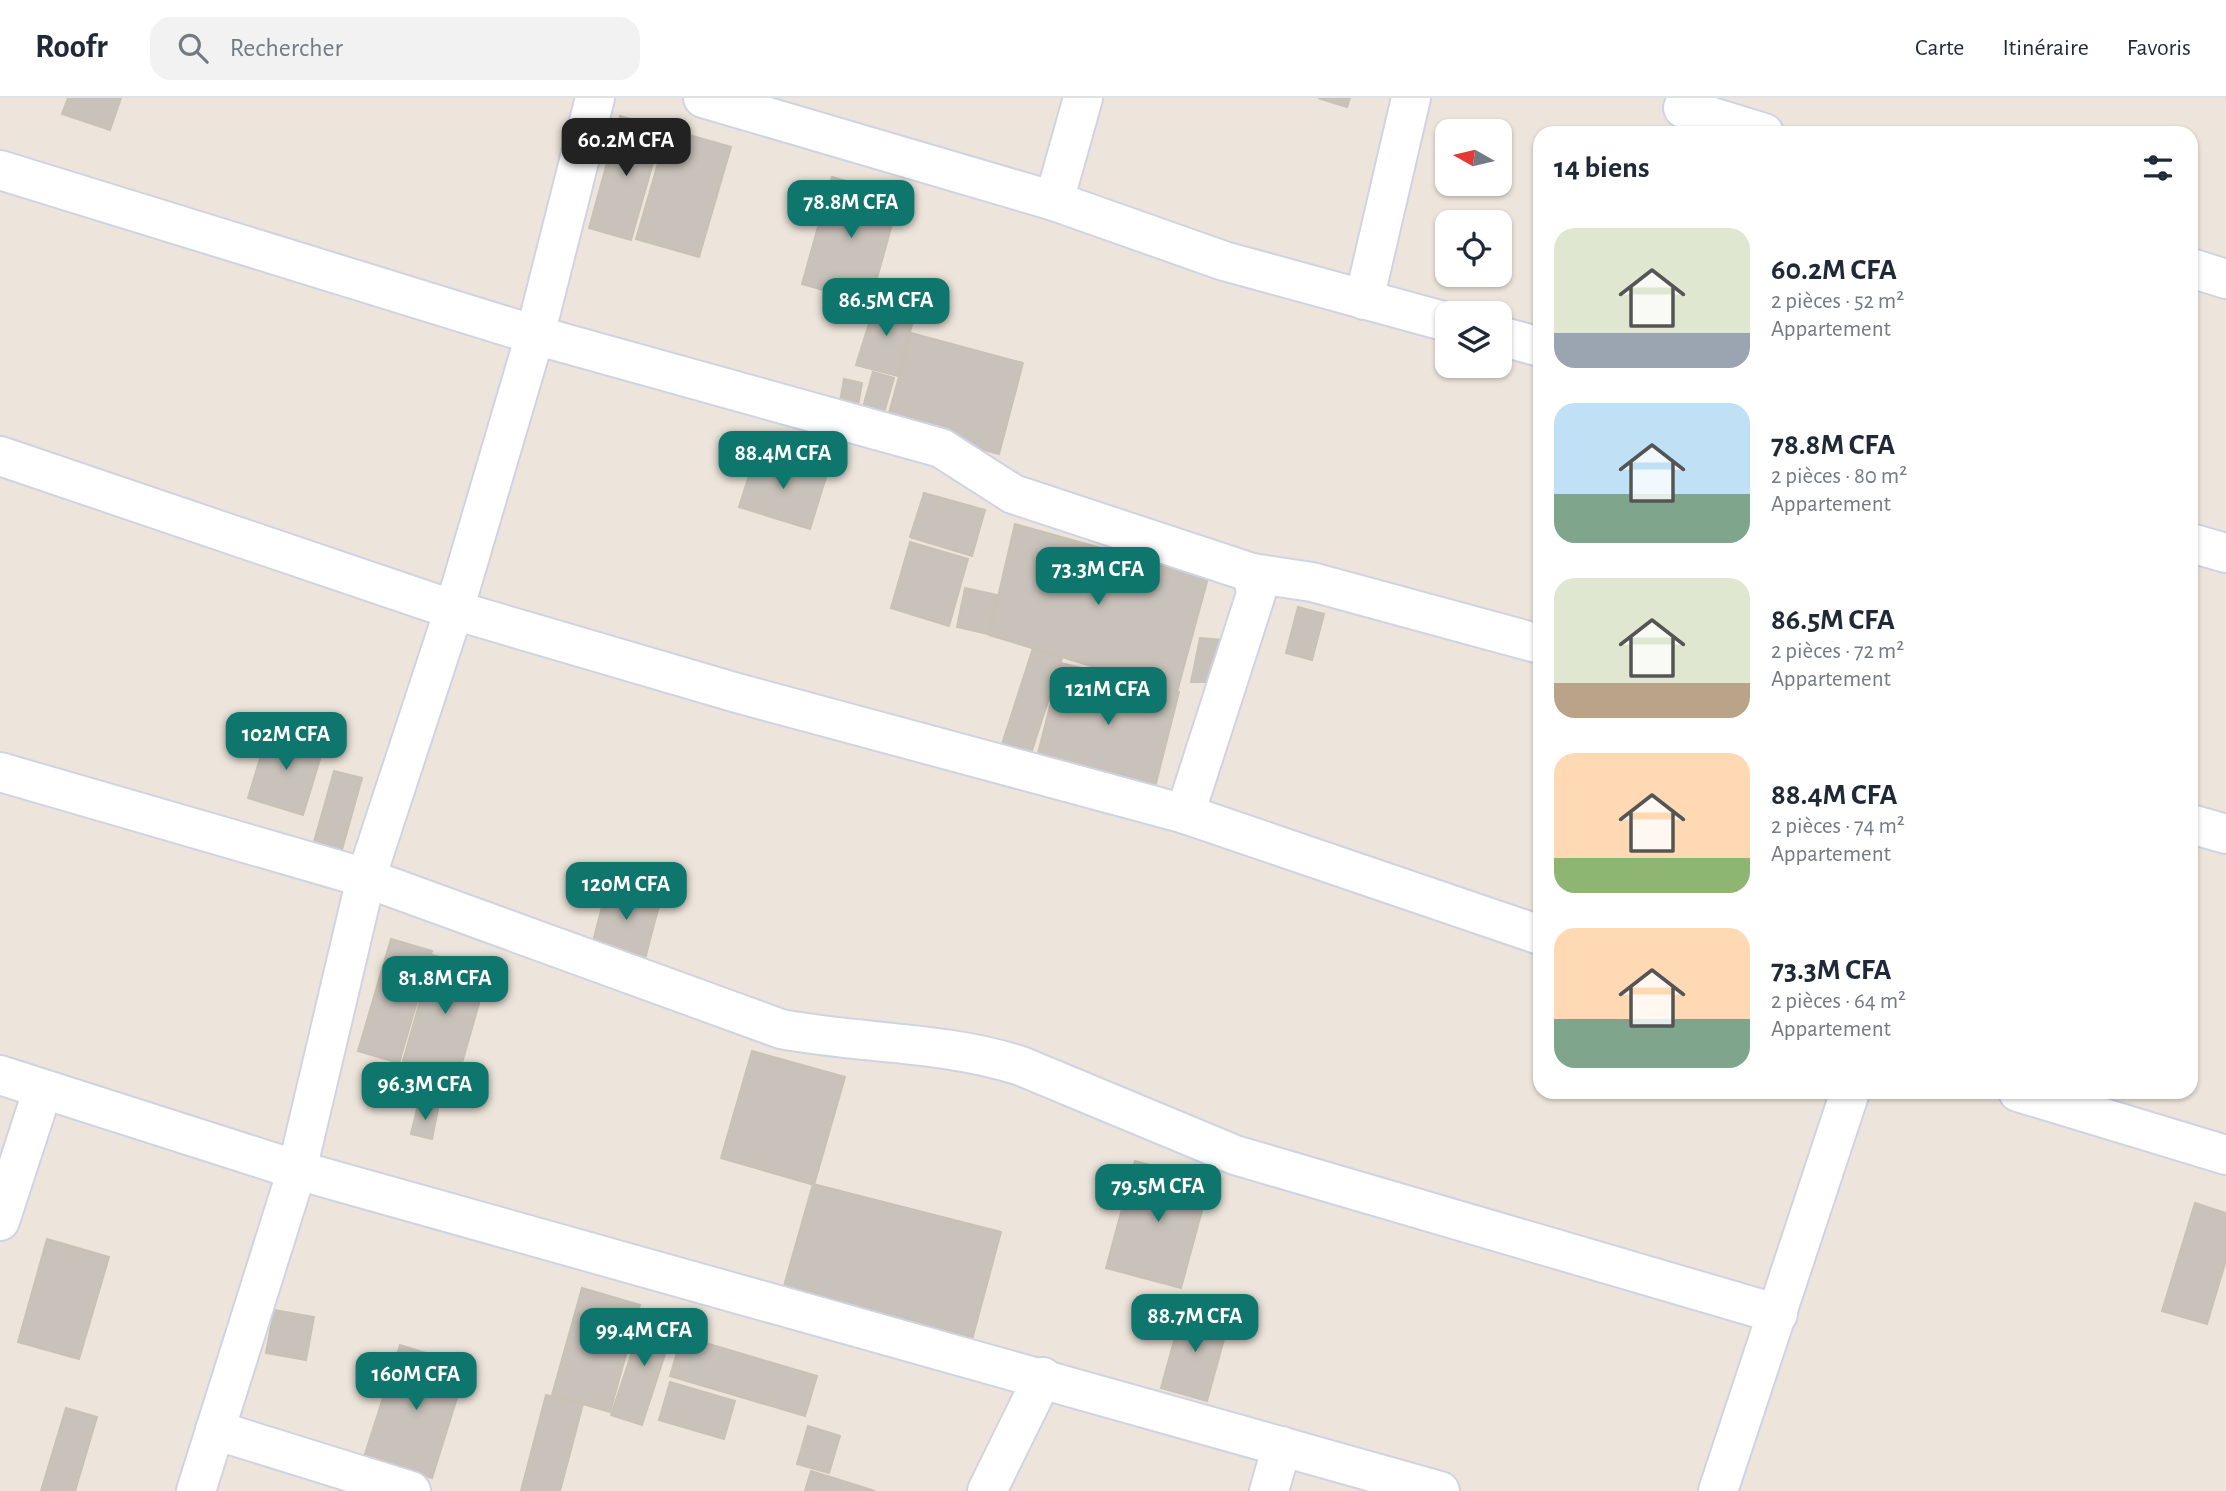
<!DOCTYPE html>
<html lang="fr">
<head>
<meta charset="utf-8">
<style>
	body { margin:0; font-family:"Alegreya Sans",sans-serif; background:#f2f2f3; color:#1f2937; height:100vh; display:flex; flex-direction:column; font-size:26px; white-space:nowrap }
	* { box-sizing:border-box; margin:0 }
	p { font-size:23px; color:#747a83 }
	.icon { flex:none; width:38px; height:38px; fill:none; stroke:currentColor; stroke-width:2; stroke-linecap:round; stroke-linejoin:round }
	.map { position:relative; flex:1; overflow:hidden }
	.drawer { position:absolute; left:1533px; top:28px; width:665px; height:973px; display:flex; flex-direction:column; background:#fff; border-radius:21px; box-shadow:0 2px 5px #0004 }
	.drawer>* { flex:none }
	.needle { width:46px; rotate:278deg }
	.fabs { position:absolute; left:1435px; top:21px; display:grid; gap:14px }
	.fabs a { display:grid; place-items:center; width:77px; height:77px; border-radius:14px; background:#fff; box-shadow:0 2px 5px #0004; font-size:35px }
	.price { position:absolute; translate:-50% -60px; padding:0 16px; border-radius:14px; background:#0f766e; color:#fff; font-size:23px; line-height:46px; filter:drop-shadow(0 2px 4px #0008) }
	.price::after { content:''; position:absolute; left:50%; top:42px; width:21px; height:16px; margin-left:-10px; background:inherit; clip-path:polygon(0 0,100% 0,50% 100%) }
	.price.current { background:#222; color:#fff }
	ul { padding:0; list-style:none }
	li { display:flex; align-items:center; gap:21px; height:175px; padding:0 21px }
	li span { display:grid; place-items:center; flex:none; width:196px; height:140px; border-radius:21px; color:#555 }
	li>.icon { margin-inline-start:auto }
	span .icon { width:84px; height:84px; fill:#fffc; stroke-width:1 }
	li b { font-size:30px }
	h2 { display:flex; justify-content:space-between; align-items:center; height:84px; padding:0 21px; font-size:30px }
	header { display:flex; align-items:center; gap:42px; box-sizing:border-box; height:98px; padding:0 35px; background:#fff; border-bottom:2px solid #e0e1e3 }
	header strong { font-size:33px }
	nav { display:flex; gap:38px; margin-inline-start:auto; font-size:24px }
	.search { width:490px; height:63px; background:#f2f2f3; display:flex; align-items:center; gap:18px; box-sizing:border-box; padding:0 24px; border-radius:21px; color:#747a83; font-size:26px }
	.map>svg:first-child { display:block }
</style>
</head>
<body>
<header>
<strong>Roofr</strong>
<div class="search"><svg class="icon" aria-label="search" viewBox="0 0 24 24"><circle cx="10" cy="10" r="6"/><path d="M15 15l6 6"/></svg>Rechercher</div>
<nav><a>Carte</a><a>Itinéraire</a><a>Favoris</a></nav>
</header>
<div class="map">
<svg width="2226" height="1393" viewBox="0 0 2226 1393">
	<rect width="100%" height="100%" fill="#ede5db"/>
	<g fill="#c8c2ba" stroke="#c8c2b4" stroke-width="2">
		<path d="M68,0H121L110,32L62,16Z"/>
		<path d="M1318,0H1350L1347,9Z"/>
		<path d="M620,18L663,30L631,142L589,130Z"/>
		<path d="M668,31L731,49L699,159L636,141Z"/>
		<path d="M832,79L900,98L870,205L802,186Z"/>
		<path d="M876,203L916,212L898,278L856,267Z"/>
		<path d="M911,235L1023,265L999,356L886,326Z"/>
		<path d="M873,274L894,280L882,322L861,316Z"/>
		<path d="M844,281L862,285L857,313L839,309Z"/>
		<path d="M756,355L827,376L810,431L739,409Z"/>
		<path d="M924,395L985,412L972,458L910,439Z"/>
		<path d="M1015,426L1208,480L1177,594L989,537Z"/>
		<path d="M910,444L968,461L949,528L891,510Z"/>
		<path d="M965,490L997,497L988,536L957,529Z"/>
		<path d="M1298,509L1324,516L1312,562L1286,555Z"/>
		<path d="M1200,540L1224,542L1219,584H1191Z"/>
		<path d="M1033,550L1062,560L1030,659L1001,649Z"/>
		<path d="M1061,565L1179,594L1154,693L1036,663Z"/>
		<path d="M269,631L324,648L303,717L248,700Z"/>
		<path d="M334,673L362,680L338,766L310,758Z"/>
		<path d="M608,786L661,800L645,861L592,847Z"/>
		<path d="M391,841L432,853L399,965L358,953Z"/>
		<path d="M433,857L488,874L458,979L403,963Z"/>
		<path d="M752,953L845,979L814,1087L721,1060Z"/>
		<path d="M418,1007L438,1011L432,1041L411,1036Z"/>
		<path d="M1135,1063L1210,1083L1181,1190L1106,1170Z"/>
		<path d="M813,1086L1001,1134L970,1249L784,1188Z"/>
		<path d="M2195,1105L2226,1115V1162L2207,1226L2162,1213Z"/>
		<path d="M47,1141L109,1159L79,1261L18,1244Z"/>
		<path d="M582,1190L640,1207L610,1314L552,1297Z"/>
		<path d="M1183,1210L1229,1223L1207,1303L1161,1290Z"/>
		<path d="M274,1212L314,1219L306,1262L266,1255Z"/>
		<path d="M646,1212L676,1222L642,1327L611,1317Z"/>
		<path d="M682,1238L817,1278L805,1318L670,1278Z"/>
		<path d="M400,1247L467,1268L432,1380L364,1359Z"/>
		<path d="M670,1284L735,1303L724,1341L659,1322Z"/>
		<path d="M546,1297L583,1306L560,1393H521Z"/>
		<path d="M66,1310L97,1319L75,1393H41Z"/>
		<path d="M808,1328L840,1338L829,1375L797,1366Z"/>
		<path d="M811,1373L875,1393H805Z"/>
	</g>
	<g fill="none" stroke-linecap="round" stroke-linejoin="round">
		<defs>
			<g id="minor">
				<path d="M703,0L1054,103L1224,163L1447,224"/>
				<path d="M1683,10L1764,35"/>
				<path d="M0,72L535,237L941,350L1013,396L1252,475L1256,496L1185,716"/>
				<path d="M1054,103L1083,0"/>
				<path d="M2191,170L2226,181"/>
				<path d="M1364,202L1411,0"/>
				<path d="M1500,238L1540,249"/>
				<path d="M0,358L454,512L737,595L1185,716L1540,837"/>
				<path d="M2191,445L2226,455"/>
				<path d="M1252,475L1312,484L1540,546"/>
				<path d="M0,674L366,780L781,931C861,946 944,943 1021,968L1235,1057L1778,1216"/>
				<path d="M2191,726L2226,736"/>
				<path d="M0,977L297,1072L1440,1393"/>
				<path d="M2018,994L2226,1057"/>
				<path d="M0,1123L43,991"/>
				<path d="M215,1332L411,1393"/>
				<path d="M196,1393L297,1072L366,780L454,512L535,237L595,0"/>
				<path d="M987,1393L1043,1279"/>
				<path d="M1269,1393L1282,1348"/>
				<path d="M1718,1393L1850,994"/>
			</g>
		</defs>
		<use href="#minor" stroke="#d0d3e4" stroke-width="42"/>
		<use href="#minor" stroke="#fff" stroke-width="38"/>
	</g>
</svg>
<div class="fabs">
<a><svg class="needle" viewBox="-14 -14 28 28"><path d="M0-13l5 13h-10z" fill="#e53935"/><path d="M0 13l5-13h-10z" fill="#747a83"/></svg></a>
<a><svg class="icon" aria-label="locate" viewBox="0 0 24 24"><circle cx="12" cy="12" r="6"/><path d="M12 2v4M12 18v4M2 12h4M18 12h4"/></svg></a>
<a><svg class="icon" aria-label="layers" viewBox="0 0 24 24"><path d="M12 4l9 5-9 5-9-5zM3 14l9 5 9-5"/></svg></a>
</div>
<b class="price current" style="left:626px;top:80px">60.2M CFA</b>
<b class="price" style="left:851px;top:142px">78.8M CFA</b>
<b class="price" style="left:886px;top:240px">86.5M CFA</b>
<b class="price" style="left:783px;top:393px">88.4M CFA</b>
<b class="price" style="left:1098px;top:509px">73.3M CFA</b>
<b class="price" style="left:1108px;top:629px">121M CFA</b>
<b class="price" style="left:286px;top:674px">102M CFA</b>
<b class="price" style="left:626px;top:824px">120M CFA</b>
<b class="price" style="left:445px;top:918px">81.8M CFA</b>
<b class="price" style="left:425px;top:1024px">96.3M CFA</b>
<b class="price" style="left:1158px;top:1126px">79.5M CFA</b>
<b class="price" style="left:1195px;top:1256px">88.7M CFA</b>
<b class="price" style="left:644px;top:1270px">99.4M CFA</b>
<b class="price" style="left:416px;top:1314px">160M CFA</b>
<section class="drawer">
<h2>14 biens<svg class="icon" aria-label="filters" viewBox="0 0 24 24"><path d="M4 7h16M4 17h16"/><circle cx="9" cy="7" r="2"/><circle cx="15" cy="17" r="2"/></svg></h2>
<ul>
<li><span style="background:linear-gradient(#dfe7d0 75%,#9aa5b1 0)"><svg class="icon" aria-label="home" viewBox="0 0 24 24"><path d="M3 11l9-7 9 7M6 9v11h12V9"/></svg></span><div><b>60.2M CFA</b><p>2 pièces · 52 m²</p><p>Appartement</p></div></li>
<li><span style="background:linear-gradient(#bfe0f5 65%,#7fa58c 0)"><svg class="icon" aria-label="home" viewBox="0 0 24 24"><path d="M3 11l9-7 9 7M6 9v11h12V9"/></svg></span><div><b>78.8M CFA</b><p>2 pièces · 80 m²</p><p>Appartement</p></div></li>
<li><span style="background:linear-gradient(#dfe7d0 75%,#b9a48a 0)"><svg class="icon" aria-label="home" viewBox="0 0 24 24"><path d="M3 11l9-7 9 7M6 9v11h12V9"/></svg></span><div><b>86.5M CFA</b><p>2 pièces · 72 m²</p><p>Appartement</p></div></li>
<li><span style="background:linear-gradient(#ffd9b3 75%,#8fb573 0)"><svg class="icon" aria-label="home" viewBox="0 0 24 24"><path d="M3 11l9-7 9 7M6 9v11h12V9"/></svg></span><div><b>88.4M CFA</b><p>2 pièces · 74 m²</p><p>Appartement</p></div></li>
<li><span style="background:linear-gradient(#ffd9b3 65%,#7fa58c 0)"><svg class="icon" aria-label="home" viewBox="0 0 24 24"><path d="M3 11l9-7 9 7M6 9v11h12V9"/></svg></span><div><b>73.3M CFA</b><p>2 pièces · 64 m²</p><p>Appartement</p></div></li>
</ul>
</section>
</div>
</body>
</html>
